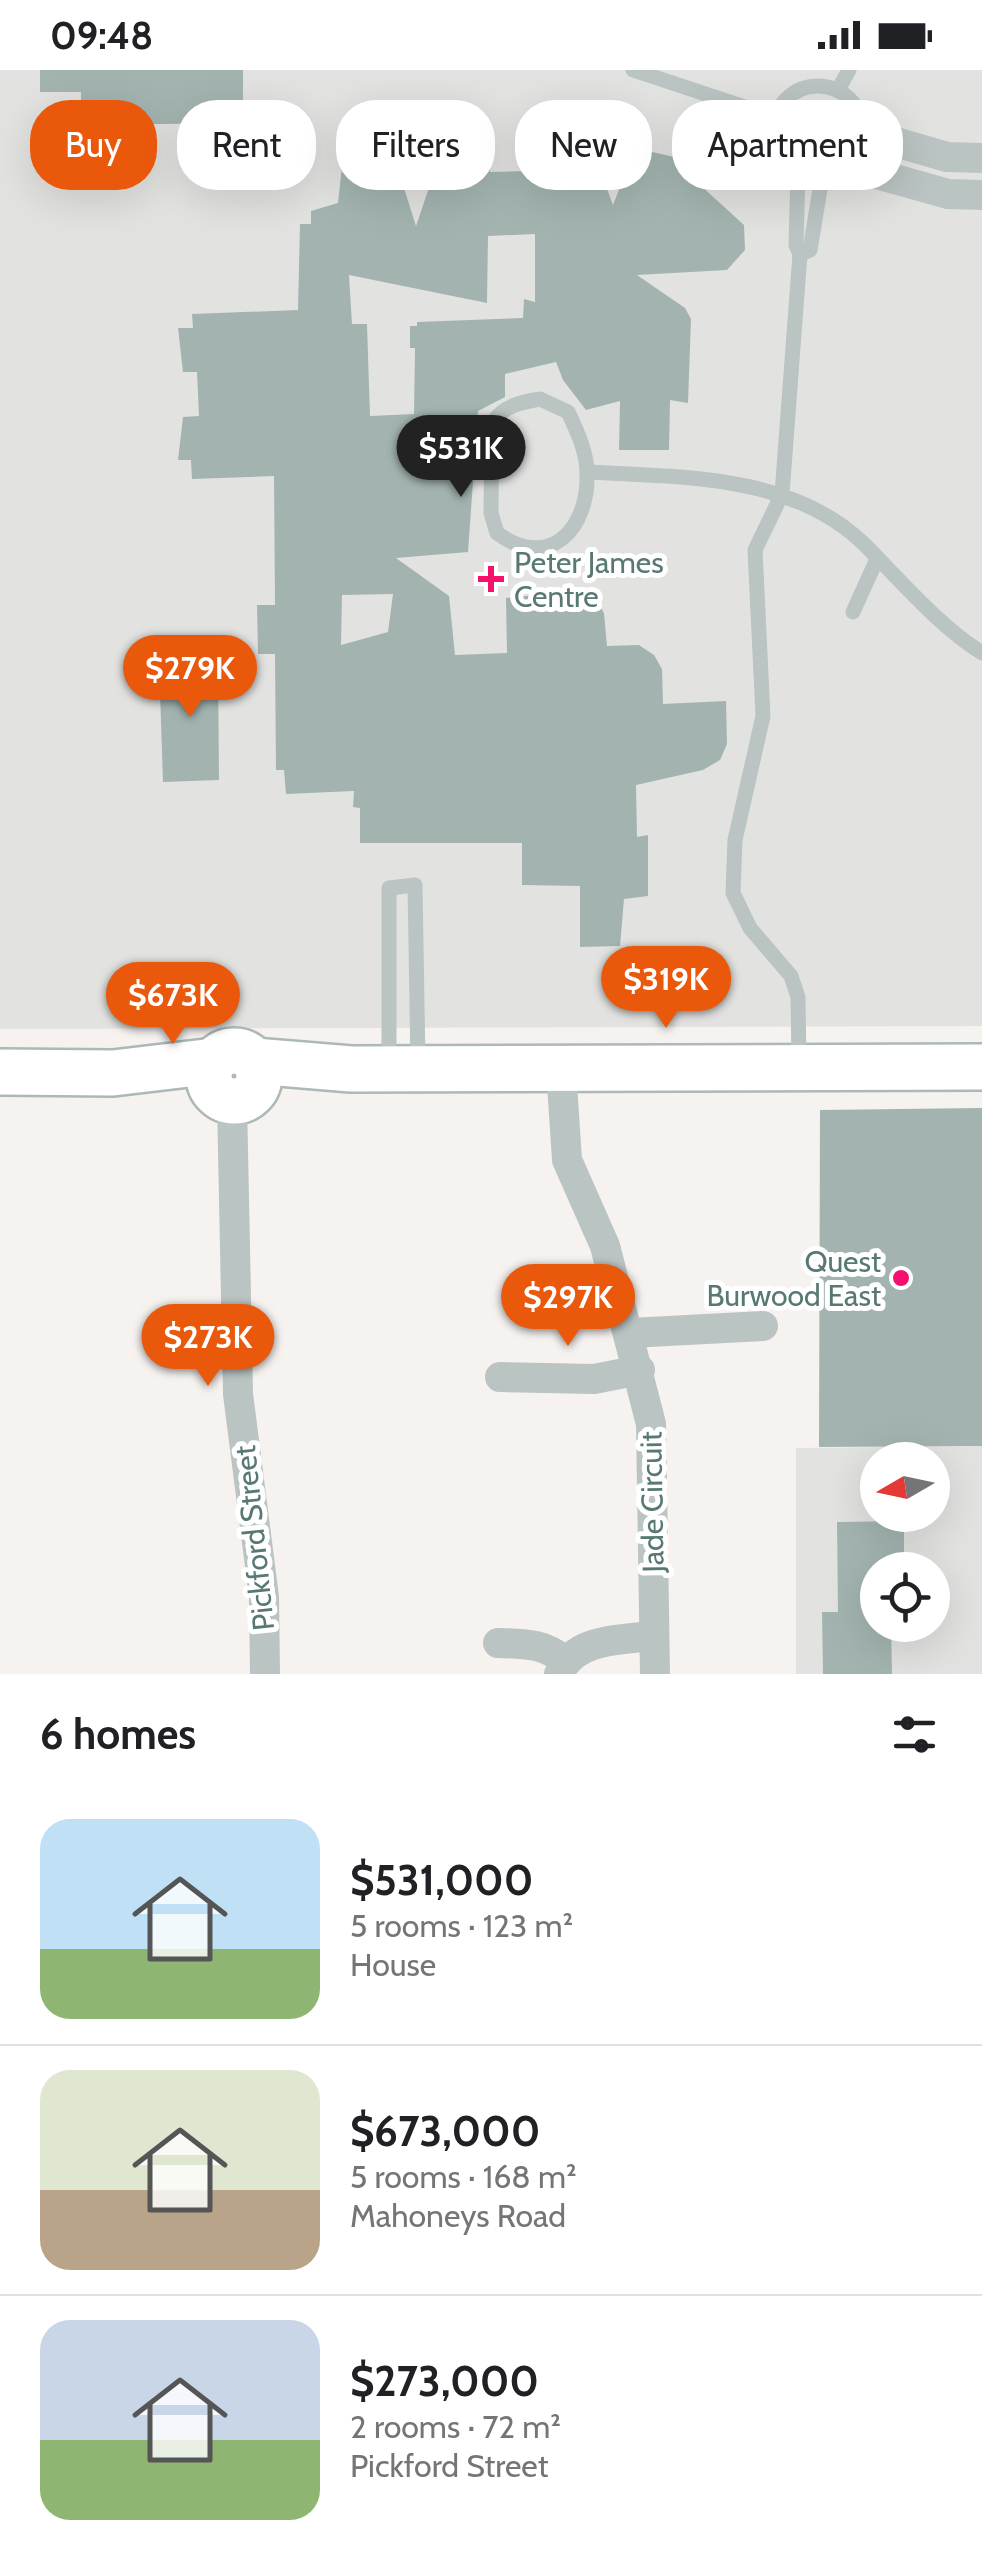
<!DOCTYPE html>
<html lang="en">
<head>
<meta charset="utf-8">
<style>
	body { margin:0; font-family:Cabin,sans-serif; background:#f2f2f2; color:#202124; height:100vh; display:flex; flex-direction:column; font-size:38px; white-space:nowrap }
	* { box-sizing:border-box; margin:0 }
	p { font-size:32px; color:#757577 }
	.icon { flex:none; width:55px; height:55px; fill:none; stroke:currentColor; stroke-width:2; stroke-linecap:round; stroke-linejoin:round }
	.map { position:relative; height:1604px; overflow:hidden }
	.side { display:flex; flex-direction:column; background:#fff; flex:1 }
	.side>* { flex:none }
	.top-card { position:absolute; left:30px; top:30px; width:922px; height:90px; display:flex; gap:20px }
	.needle { width:65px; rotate:261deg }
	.tools { position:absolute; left:860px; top:1372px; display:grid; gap:20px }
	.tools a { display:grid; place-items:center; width:90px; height:90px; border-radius:50%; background:#fff; box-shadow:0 10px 40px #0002; font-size:50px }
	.price { position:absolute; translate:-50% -85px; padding:0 22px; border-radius:35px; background:#ea580c; color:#fff; font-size:32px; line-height:65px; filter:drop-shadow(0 2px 5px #0008) }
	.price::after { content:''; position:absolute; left:50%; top:60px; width:30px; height:22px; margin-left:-15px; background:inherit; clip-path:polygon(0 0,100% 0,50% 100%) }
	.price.on { background:#222; color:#fff }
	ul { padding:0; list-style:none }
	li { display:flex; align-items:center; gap:30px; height:250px; padding:0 40px }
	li+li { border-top:2px solid #e0e0e0 }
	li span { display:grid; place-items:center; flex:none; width:280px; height:200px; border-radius:30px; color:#555 }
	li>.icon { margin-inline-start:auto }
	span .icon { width:120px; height:120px; fill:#fffc; stroke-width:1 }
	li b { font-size:42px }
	h2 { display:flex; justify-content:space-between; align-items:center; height:120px; padding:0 40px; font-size:42px }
	.chip { padding:0 35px; border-radius:40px; background:#fff; box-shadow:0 10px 40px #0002; font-size:35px; line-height:90px }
	.chip.on { background:#ea580c; color:#fff }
	.status { display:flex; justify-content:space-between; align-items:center; height:70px; padding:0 50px; background:#fff; direction:ltr }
	.status svg { height:28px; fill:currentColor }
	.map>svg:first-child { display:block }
</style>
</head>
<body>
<div class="status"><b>09:48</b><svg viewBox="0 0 49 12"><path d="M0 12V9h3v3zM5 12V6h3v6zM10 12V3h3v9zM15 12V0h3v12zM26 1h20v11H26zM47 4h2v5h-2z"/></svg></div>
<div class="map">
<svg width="982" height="1604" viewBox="0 0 982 1604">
	<rect width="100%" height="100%" fill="#f5f2f0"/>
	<g fill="#e2e3e1" fill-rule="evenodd">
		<path d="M0,0H982V956L0,959Z"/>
		<path d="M982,1376V1604H796V1378ZM878,1390H932V1445H878ZM878,1500H932V1555H878Z"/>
	</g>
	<g fill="#a3b4b0" fill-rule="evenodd">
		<path d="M40,0H243V53L81,55V22H40Z"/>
		<path d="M443,76L479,79L480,88L489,87L490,102L535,101L542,98L543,84L591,76L613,135L635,78L674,87L699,84V114L744,155L745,180L727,200L637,205L685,238L691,249L688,333L670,330L669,380H619L620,331L586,340L563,310L556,292L505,304V327L478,341L468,482L396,488L449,526L455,585L507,583L506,528L536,525V530L583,524L595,528L604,543L607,576L639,575L654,585L662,599L663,634L726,631L727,674L720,690L703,700L636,715L637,767L648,765V826L624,829L620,876L580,877V816L522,815V773H360V738L353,737L354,721L286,724L284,700H276L275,584H258L257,535H275L274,406L192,409L191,390H178L183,347L199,346L197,302H183L178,258H193L192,244L298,240L300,154H311V141L338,133L343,87L392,80L416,156ZM535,164V232L524,229L523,248L417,252V256H410V278H415L414,344L370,346L367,254H352L349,205L487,233L488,166ZM393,524L388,562L341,575L342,525Z"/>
		<path d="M218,590L219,710L163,712L159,592Z"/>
		<path d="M982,1038V1376L819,1377L820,1040Z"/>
		<path d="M904,1451V1500H878V1555H891L892,1604H823L822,1542H838L837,1452Z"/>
	</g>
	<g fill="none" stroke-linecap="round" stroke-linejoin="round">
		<defs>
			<g id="secondary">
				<circle cx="234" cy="1006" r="25"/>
				<path d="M254,991L351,999L982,997"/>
				<path d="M0,1002L113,1003L214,991"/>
			</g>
		</defs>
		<use href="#secondary" stroke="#acb9b7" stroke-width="50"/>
		<g stroke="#bac4c2" stroke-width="15">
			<path d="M633,0L775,47"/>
			<circle cx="818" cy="61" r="45"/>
			<path d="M838,20L849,0"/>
			<path d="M798,102L796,175L800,184L782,424L755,480L763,646L735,770L733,823L750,858L791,906L798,927L799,996"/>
			<path d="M800,184L810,180L822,107"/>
			<path d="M540,329L568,342C577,361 587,382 587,403C589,458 550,502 497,463L491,443L492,353C503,336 521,332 540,329Z"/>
			<path d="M587,402C681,407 792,404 864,474C900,510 939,556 982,583"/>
			<path d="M853,542L877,489"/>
			<path d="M389,995V818L415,815L418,994"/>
		</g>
		<g stroke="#bac4c2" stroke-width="30">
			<path d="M864,63L947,87L982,88"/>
			<path d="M848,96L948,124L982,125"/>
			<path d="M561,999L567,1090L605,1176L651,1354L655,1604"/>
			<path d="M232,1032L238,1324L264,1527L265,1604"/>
			<path d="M630,1263L763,1256"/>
			<path d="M500,1307L594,1309L640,1300"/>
			<path d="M498,1573C525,1574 544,1573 565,1591"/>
			<path d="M559,1604C575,1568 619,1570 653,1566"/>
		</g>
		<use href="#secondary" stroke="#fff" stroke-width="45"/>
	</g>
	<g fill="#f5106e" stroke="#fff" stroke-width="4">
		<path d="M486 494h10v10h10v10h-10v10h-10v-10h-10v-10h10z"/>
		<circle cx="901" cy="1208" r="10"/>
	</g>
	<g text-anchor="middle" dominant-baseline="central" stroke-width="10" stroke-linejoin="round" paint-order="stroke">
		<g font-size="30" fill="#587973" stroke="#fff" text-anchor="start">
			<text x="514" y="492">Peter James<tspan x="514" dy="34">Centre</tspan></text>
			<text x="881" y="1191" text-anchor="end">Quest<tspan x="881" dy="34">Burwood East</tspan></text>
		</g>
		<g font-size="30" fill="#587973" stroke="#fff">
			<text transform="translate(652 1432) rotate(-91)">Jade Circuit</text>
			<text transform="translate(254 1468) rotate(-96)">Pickford Street</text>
		</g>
	</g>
</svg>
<div class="tools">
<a><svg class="needle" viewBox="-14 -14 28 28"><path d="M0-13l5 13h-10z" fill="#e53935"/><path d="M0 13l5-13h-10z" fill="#757577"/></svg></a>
<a><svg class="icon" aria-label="locate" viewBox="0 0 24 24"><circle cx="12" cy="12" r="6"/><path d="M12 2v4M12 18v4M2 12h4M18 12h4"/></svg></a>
</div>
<b class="price on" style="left:461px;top:430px">$531K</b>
<b class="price" style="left:190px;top:650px">$279K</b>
<b class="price" style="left:666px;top:961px">$319K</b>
<b class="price" style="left:173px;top:977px">$673K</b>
<b class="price" style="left:568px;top:1279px">$297K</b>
<b class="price" style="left:208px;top:1319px">$273K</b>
<div class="top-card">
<a class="chip on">Buy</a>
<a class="chip">Rent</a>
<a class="chip">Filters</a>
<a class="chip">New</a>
<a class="chip">Apartment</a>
</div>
</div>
<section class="side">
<h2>6 homes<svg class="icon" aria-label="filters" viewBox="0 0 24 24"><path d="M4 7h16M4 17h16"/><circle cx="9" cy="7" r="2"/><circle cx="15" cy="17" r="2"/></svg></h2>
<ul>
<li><span style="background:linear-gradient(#bfe0f5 65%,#8fb573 0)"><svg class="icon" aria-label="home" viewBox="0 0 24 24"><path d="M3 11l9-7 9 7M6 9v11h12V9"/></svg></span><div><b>$531,000</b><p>5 rooms · 123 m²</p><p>House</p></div></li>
<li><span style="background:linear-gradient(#dfe7d0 60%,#b9a48a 0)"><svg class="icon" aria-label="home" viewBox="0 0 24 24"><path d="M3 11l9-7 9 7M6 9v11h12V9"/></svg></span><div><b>$673,000</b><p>5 rooms · 168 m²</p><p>Mahoneys Road</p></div></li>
<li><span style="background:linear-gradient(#c9d6e8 60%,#8fb573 0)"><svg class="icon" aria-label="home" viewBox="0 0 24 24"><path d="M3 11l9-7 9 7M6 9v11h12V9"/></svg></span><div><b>$273,000</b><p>2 rooms · 72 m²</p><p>Pickford Street</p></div></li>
</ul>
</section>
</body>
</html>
